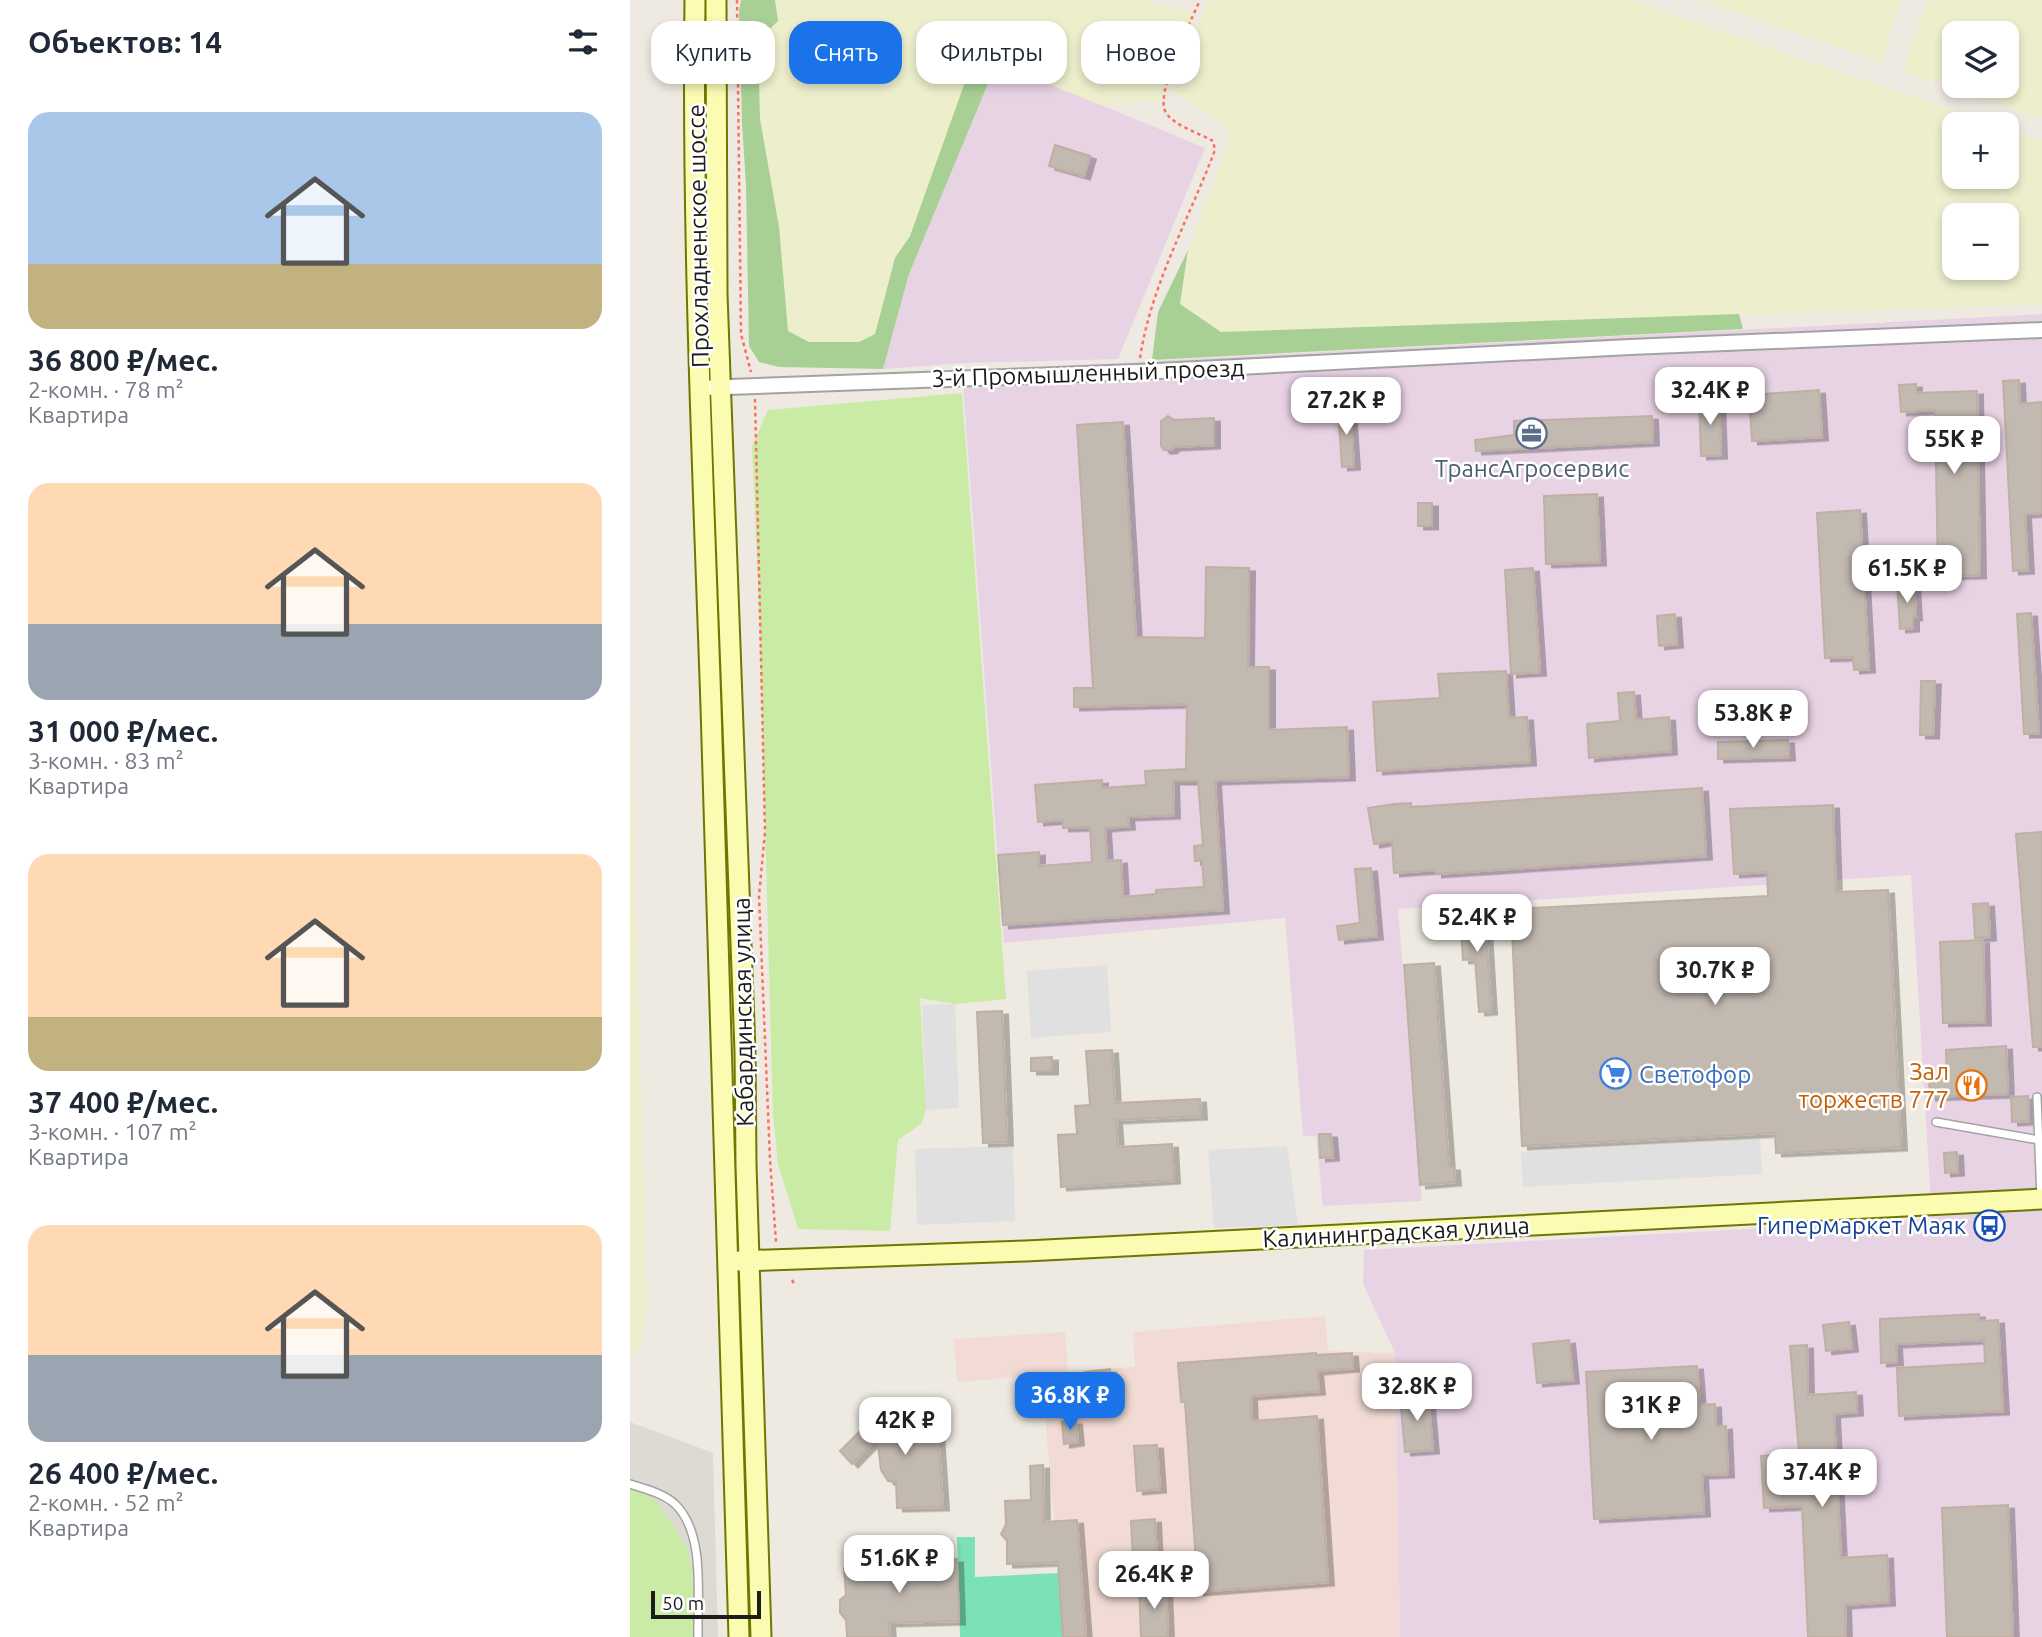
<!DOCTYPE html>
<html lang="ru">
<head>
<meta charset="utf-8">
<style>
	body { margin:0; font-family:Ubuntu,sans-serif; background:#f2f2f3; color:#1f2937; height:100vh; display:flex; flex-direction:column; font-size:26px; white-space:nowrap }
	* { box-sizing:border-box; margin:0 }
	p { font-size:23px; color:#747a83 }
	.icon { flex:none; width:38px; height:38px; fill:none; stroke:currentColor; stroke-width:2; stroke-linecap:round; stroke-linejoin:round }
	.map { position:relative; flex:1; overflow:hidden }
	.side { display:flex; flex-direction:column; background:#fff; width:630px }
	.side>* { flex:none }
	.top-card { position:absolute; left:21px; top:21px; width:665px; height:63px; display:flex; gap:14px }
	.buttons { position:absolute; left:1312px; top:21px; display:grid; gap:14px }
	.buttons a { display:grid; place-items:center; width:77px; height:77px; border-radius:14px; background:#fff; box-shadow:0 4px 10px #0003; font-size:35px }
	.scale { position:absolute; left:21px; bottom:18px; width:110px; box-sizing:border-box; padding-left:7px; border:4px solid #1c1c1c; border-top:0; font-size:19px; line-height:24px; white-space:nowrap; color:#1c1c1c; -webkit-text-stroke:5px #fff; paint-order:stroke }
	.price { position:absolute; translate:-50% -60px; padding:0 16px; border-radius:14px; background:#fff; color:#222; font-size:23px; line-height:46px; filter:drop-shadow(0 2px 4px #0008) }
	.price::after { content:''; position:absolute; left:50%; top:42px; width:21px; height:16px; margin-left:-10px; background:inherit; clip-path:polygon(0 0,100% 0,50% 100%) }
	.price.selected { background:#1a73e8; color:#fff }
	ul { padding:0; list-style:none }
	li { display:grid; align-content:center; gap:14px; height:371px; padding:0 28px }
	li span { display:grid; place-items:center; height:217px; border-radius:21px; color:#555 }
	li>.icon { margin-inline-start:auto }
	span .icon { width:126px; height:126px; fill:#fffc; stroke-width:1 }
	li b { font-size:30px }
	h2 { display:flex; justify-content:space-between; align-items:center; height:84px; padding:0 28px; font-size:30px }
	.pill { padding:0 24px; border-radius:21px; background:#fff; box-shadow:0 4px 10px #0003; font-size:24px; line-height:63px }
	.pill.selected { background:#1a73e8; color:#fff }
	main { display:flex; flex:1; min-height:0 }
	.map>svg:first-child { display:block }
</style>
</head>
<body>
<main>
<section class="side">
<h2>Объектов: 14<svg class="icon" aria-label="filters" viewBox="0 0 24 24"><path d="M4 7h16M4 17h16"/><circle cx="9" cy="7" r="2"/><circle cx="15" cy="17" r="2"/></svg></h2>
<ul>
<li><span style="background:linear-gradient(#a9c7e8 70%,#c2b280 0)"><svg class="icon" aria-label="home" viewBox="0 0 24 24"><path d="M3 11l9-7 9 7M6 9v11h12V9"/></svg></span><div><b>36 800 ₽/мес.</b><p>2-комн. · 78 m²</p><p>Квартира</p></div></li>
<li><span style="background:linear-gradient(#ffd9b3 65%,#9aa5b1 0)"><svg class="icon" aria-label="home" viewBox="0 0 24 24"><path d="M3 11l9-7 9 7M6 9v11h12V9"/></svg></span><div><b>31 000 ₽/мес.</b><p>3-комн. · 83 m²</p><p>Квартира</p></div></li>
<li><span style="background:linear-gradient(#ffd9b3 75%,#c2b280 0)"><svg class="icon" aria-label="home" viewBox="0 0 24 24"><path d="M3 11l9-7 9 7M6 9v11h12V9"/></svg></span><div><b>37 400 ₽/мес.</b><p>3-комн. · 107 m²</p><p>Квартира</p></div></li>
<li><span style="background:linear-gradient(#ffd9b3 60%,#9aa5b1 0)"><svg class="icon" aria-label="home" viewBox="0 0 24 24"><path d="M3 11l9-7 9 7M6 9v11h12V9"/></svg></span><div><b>26 400 ₽/мес.</b><p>2-комн. · 52 m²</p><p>Квартира</p></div></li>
</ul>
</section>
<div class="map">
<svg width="1412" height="1637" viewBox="0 0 1412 1637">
	<defs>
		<filter id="shadow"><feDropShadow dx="6" dy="3.5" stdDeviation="0" flood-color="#0004"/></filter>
	</defs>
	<rect width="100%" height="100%" fill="#eeeae2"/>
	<g fill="#e8d3e5">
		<path d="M367,62L575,148L488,359L335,363L253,369L279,274Z"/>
		<path d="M1412,314V1637H770L765,1353L733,1284L734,1250L1302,1219L1281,875L768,909L792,1201L693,1206L686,1136H673L655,918L374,943L332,371Z"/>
	</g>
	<path fill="#f1dbd4" d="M695,1316L698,1351L765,1353L770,1637H433L412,1375L327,1382L324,1339L435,1332L438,1371L505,1367L503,1332Z"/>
	<path fill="#dddad3" d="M0,1422L83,1453L88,1637H0Z"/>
	<g fill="#edeecc" fill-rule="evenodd">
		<path d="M145,0H510L564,13L539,76L533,100L470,105L353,57L280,236L265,258L245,334L229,342H179L158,331L145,269L149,227L130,119L128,40L148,21Z"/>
		<path d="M578,0H1000L1363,124H1325V177H1377V129L1412,141V305L591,332L550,304L558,250L600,139L596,125L540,90ZM1325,215H1377V268H1325Z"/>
		<path d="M1071,0H1272L1251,62Z"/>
		<path d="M1297,0H1412V119L1273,71ZM1377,33V86H1325V33Z"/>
		<path d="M0,705L17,1304L10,1351L0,1354Z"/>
	</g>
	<g fill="#caeba5">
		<path d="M332,393L376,999L325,1004L290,998L296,1110L291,1124L268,1140L260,1231L168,1229L148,1164L143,1115L129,604L122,446L138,410Z"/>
		<path d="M0,1489L16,1494L27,1502L57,1547L62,1571L64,1637H0Z"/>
	</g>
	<g fill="#a8d094">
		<path d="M111,0H145L148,21L128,40L130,119L149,227L158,331L179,342H229L245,334L265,258L280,236L340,68L353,57L367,62L279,274L253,369L149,367L129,362L119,346L116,185L112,123L109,11Z"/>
		<path d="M558,250L550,304L591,332L1109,314L1113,329L522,360L528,312Z"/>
	</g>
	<path fill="#7ce1b7" d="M327,1537H345V1577L428,1573L433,1637H330Z"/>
	<g fill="#e0e0e0">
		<path d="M477,965L481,1032L401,1038L397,971Z"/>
		<path d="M325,1004L329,1108L296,1110L292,1005Z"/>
		<path d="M1130,1139L1132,1174L893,1187L891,1152Z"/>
		<path d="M383,1146L385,1221L287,1225L285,1149Z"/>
		<path d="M657,1146L668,1225L584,1228L578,1150Z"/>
	</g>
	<g fill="#c2b9b1" stroke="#c0afa3" stroke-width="2" fill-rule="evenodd" filter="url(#shadow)">
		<path d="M425,145L460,156L454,176L419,166Z"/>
		<path d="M1389,380L1390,404L1412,402V513L1395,514L1398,570L1383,571L1373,381Z"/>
		<path d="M1286,384V393L1347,391L1350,575L1308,576L1305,410L1271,412L1269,385Z"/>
		<path d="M1189,390L1192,437L1122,441L1119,395Z"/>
		<path d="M1089,398L1091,455L1071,456L1069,399Z"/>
		<path d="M720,407L724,466L712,467L708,408Z"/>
		<path d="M538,416L544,420L584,418V445L544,447L541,450H534L531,446V421Z"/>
		<path d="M1022,416L1023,442L846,451L845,440L884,435V421Z"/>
		<path d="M493,422L506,637L575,638L576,567L619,568L618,667H639V730L717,727L719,777L585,781L593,910L373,925L368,855L409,852V866L462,862L460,827L433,828V820L408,822L405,785L472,780V788L516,785L515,771L556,769L557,704L444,707V688H463L447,425ZM543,781H568L573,845L564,846L565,861L572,860L574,887L526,890V894L493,897L491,860L477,861L475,828L499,826L498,817L544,815Z"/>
		<path d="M967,494L970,562L916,564L914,496Z"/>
		<rect x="788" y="503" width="14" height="23"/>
		<path d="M1230,510L1239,669L1224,670L1223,657L1195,658L1187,513Z"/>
		<path d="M903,568L910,672L881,674L875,570Z"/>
		<path d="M1284,582L1286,617H1283V628L1270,629L1267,583Z"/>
		<path d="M1401,613L1409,734H1394L1387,614Z"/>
		<path d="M1045,614L1047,644L1029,646L1027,616Z"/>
		<path d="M876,671L879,718L897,717L900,762L747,771L743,702L810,698L808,674Z"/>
		<path d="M1291,681H1305L1303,735H1290Z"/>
		<path d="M1004,692L1006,720L1039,717L1041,751L959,758L957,724L990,721L988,693Z"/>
		<path d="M1158,740L1159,757L1088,759V742Z"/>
		<path d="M1072,788L1076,856L806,874V870L764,873L762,841L744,844L738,808L764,804L781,803V807Z"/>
		<path d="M1203,805L1206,892L1258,890L1271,1147L1146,1153L1145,1133L892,1146L881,909L1138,896L1137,872L1104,874L1100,809Z"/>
		<path d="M1412,832V1047H1403L1386,834Z"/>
		<path d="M741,868L747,936L709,940L707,926L730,923L725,869Z"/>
		<path d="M1358,903L1360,937L1345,938L1343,904Z"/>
		<path d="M855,912L861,1011L849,1012L845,959L833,960L830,914Z"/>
		<path d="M1353,940L1355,1022L1313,1023L1310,942Z"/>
		<path d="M804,963L819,1167H824L825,1182L790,1185L774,965Z"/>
		<path d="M372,1011L377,1142L353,1143L347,1012Z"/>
		<path d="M1376,1046L1378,1094L1300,1097L1299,1078L1317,1077L1316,1050Z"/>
		<path d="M482,1050L485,1103L570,1099L571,1116L486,1120L488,1147L542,1144L544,1180L431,1187L428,1135L447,1134L445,1106L460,1105L456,1051Z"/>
		<path d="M422,1057V1071H401V1058Z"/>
		<path d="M1398,1096L1399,1121L1382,1122L1381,1097Z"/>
		<path d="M689,1134H701L703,1157L690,1158Z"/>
		<path d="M1327,1152L1328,1172L1315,1173L1314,1153Z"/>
		<path d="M1349,1314V1321L1368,1320L1373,1411L1269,1416L1267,1368L1355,1363L1354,1340L1266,1344L1267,1362L1251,1363L1250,1319Z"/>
		<path d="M1219,1322L1222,1348L1196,1351L1193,1325Z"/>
		<path d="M939,1340L943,1380L907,1383L903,1344Z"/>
		<path d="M1177,1345L1178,1395L1226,1392L1227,1412L1204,1414L1211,1558L1257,1555L1259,1602L1215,1605L1216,1637H1178L1172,1506L1134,1508L1131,1456L1169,1453L1160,1346Z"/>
		<path d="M686,1353V1355L722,1353L723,1368L687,1371L689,1391L621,1396L622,1421L687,1416L698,1582L568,1592L555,1402H551L548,1363Z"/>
		<path d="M1067,1366L1070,1405L1085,1404L1086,1427L1096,1426L1098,1474L1072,1475L1074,1513L964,1519L956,1372Z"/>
		<path d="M480,1369L483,1400L458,1403L455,1372Z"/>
		<path d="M798,1393L803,1450L775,1452L770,1396Z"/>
		<path d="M252,1409L269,1426L277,1417L307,1416L313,1507L267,1508L266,1482L258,1481L251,1470L247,1438L222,1464L210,1451Z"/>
		<path d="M446,1421L448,1442L434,1444L432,1422Z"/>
		<path d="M527,1445L530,1489L507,1491L504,1446Z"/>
		<path d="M413,1465L414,1522L447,1520L456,1637H433L428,1562L377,1564V1541L371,1534L376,1524L375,1501L401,1500L400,1466Z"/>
		<path d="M1378,1505L1383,1637H1317L1312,1508Z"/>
		<path d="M525,1519L527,1559L503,1560L501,1521Z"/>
		<path d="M327,1559L329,1621L259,1623L260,1637H217L216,1620L210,1613V1600L216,1595L214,1568L243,1566V1562Z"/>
		<path d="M536,1585L538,1637H511L509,1586Z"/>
	</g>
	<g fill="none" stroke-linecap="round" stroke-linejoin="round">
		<defs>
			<g id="lane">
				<path d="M1407,1097L1411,1199"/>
				<path d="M1306,1122L1409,1140"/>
				<path d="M0,1484C15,1489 33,1493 45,1504C76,1534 67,1597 68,1637"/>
			</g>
			<path id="street" d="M70,388L508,372L1000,347L1412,330"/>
			<g id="secondary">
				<path d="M65,0C62,236 73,472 81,707C92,1017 101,1327 109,1637"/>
				<path d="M86,0L87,294L115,1052L116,1165L131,1637"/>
				<path d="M109,1261L396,1251L1412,1199"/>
			</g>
		</defs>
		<use href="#lane" stroke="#a3a3a3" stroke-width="10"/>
		<use href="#street" stroke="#a3a3a3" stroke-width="18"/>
		<use href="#secondary" stroke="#6e7700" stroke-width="23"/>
		<g stroke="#ff6d62" stroke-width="2.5" stroke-dasharray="3.5 3.5" stroke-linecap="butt">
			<path d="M107,0L111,334L121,372"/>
			<path d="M510,358C521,285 559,219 585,150L583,141C569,133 545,126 536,113C524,94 561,21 570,0"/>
			<path d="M125,399L135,832L129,896L140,1160L146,1242"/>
			<path d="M162,1280L165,1285"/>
		</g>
		<use href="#lane" stroke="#fff" stroke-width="7"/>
		<use href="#street" stroke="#fff" stroke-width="14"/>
		<use href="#secondary" stroke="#fbfcb2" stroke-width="19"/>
	</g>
	<defs>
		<symbol id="office-ring" viewBox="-11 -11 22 22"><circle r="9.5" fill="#fff" stroke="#5c6f8a" stroke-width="1.5"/><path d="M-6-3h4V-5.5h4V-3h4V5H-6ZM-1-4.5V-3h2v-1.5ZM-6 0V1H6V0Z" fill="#5c6f8a"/></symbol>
		<symbol id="supermarket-ring" viewBox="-11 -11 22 22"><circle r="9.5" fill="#fff" stroke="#3f7fe0" stroke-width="1.5"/><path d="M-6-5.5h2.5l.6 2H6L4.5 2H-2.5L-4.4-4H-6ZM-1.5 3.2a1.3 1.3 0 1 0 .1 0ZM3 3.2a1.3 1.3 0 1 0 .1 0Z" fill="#3f7fe0"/></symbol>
		<symbol id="restaurant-ring" viewBox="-11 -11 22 22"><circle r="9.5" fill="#fff" stroke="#e8710a" stroke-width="1.5"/><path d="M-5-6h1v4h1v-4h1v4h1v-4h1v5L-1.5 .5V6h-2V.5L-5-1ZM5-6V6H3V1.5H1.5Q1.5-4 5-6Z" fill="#e8710a"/></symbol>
		<symbol id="bus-ring" viewBox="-11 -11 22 22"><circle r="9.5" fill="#fff" stroke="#1a4fb4" stroke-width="1.5"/><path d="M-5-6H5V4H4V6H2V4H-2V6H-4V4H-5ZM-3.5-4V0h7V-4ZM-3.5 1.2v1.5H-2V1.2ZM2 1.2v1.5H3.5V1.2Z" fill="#1a4fb4"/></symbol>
	</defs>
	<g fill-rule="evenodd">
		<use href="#office-ring" x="884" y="416" width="35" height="35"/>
		<use href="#supermarket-ring" x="968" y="1056" width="35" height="35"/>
		<use href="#restaurant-ring" x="1324" y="1068" width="35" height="35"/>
		<use href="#bus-ring" x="1342" y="1208" width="35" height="35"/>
	</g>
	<g text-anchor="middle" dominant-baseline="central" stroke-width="5" stroke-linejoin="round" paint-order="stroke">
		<g font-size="24" fill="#1c1c1c" stroke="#fff">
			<text transform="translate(68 236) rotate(-91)">Прохладненское шоссе</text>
			<text transform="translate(458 373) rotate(-2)">3-й Промышленный проезд</text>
			<text transform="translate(113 1012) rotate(-91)">Кабардинская улица</text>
			<text transform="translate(766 1232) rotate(-3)">Калининградская улица</text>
		</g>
		<g font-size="24" fill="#4e5e75" stroke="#fff">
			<text x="902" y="468">ТрансАгросервис</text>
		</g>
		<g font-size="24" fill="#c56008" stroke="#fff" text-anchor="end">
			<text x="1319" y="1071">Зал<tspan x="1319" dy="28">торжеств 777</tspan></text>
		</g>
		<g font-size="24" fill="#366cbe" stroke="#fff" text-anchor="start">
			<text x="1009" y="1074">Светофор</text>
		</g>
		<g font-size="24" fill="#164399" stroke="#fff" text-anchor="end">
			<text x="1336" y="1225">Гипермаркет Маяк</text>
		</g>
	</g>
</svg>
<div class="buttons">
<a><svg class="icon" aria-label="layers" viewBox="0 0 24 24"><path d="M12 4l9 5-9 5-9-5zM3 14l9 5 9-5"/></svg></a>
<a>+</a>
<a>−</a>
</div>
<div class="scale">50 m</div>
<b class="price" style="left:1080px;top:427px">32.4K ₽</b>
<b class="price" style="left:716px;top:437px">27.2K ₽</b>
<b class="price" style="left:1324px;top:476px">55K ₽</b>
<b class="price" style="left:1277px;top:605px">61.5K ₽</b>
<b class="price" style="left:1123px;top:750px">53.8K ₽</b>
<b class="price" style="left:847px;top:954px">52.4K ₽</b>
<b class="price" style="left:1085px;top:1007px">30.7K ₽</b>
<b class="price" style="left:787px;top:1423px">32.8K ₽</b>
<b class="price selected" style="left:440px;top:1432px">36.8K ₽</b>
<b class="price" style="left:1021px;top:1442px">31K ₽</b>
<b class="price" style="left:275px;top:1457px">42K ₽</b>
<b class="price" style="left:1192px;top:1509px">37.4K ₽</b>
<b class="price" style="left:269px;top:1595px">51.6K ₽</b>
<b class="price" style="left:524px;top:1611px">26.4K ₽</b>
<div class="top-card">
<a class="pill">Купить</a>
<a class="pill selected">Снять</a>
<a class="pill">Фильтры</a>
<a class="pill">Новое</a>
</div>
</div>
</main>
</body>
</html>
